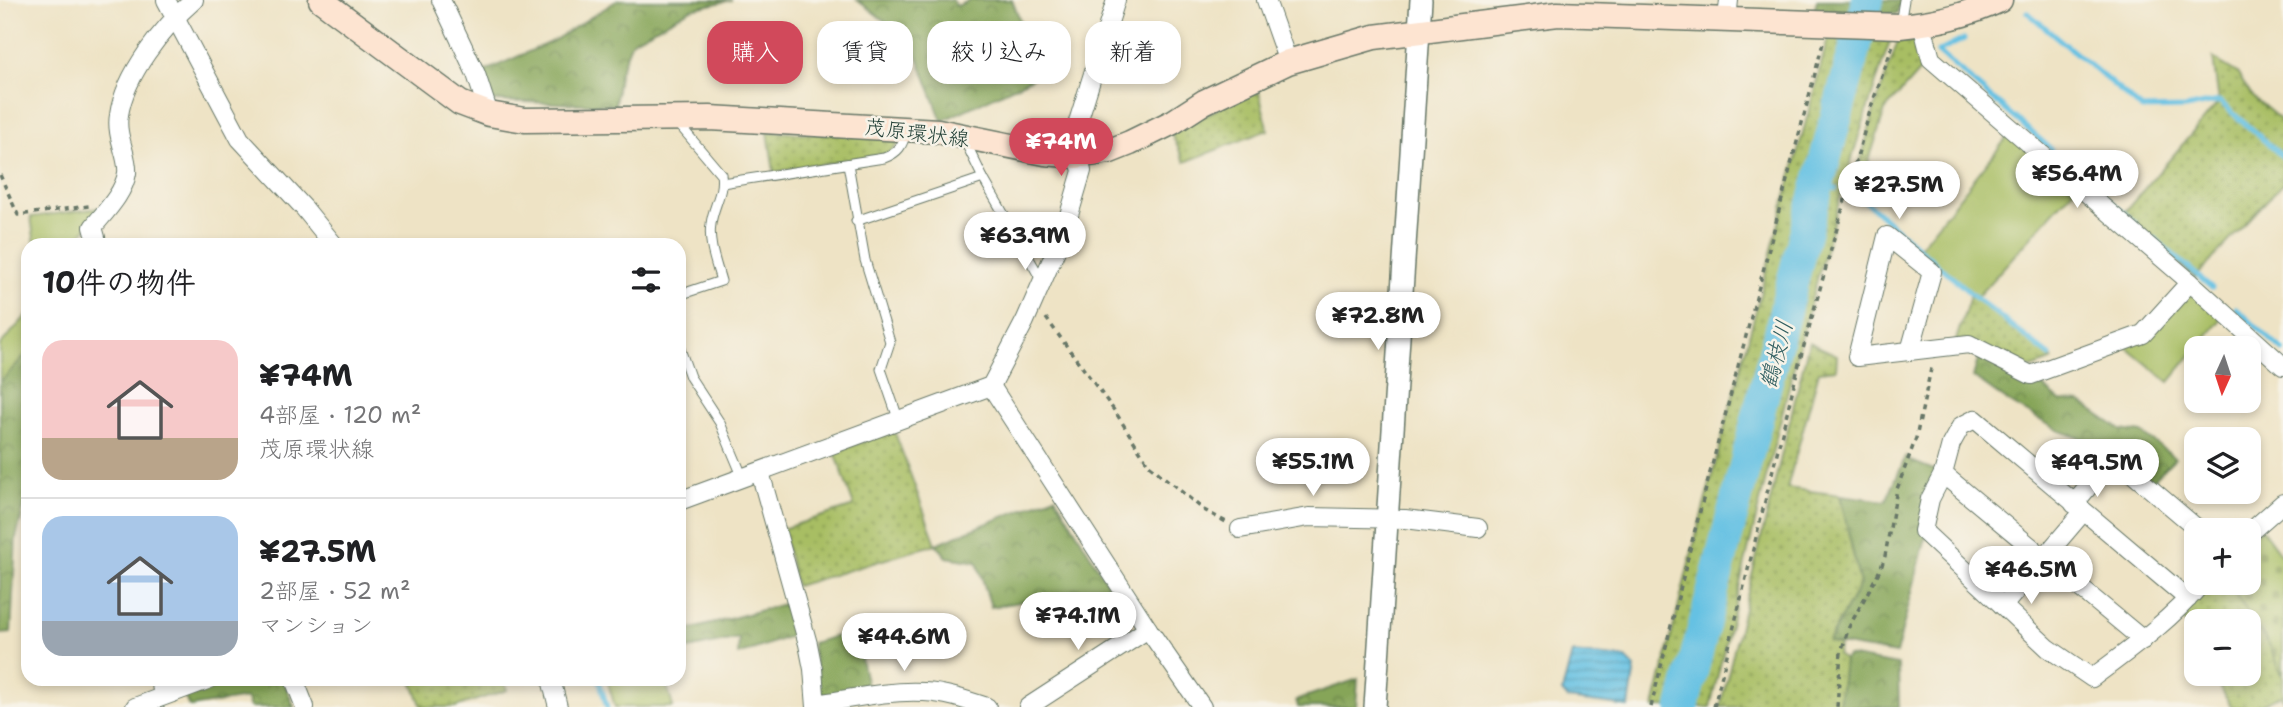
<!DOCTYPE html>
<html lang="ja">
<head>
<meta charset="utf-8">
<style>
	body { margin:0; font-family:"Shantell Sans","Klee One",sans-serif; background:#f6f6f6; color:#202124; height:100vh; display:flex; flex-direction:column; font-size:26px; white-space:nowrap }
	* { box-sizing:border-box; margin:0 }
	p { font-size:23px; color:#757577 }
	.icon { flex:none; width:38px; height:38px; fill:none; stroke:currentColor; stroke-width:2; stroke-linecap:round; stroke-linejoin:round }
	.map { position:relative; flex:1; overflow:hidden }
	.details { position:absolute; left:21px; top:238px; width:665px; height:448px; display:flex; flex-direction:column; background:#fff; border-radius:21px; box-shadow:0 4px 10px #0003 }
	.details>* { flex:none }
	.banner { position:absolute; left:707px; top:21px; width:665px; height:63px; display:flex; gap:14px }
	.needle { width:46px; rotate:183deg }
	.tools { position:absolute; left:2184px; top:336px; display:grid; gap:14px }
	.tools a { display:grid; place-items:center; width:77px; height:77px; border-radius:14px; background:#fff; box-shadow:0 4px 10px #0003; font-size:35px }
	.price { position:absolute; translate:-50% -60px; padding:0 16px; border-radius:24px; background:#fff; color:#222; font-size:23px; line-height:46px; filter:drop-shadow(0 2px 4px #0008) }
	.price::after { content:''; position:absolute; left:50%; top:42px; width:21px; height:16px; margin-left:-10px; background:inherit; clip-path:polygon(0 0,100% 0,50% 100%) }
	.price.selected { background:#d1495b; color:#fff }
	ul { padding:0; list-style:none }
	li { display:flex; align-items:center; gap:21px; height:175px; padding:0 21px }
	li+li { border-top:2px solid #e0e0e0 }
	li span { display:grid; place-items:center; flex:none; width:196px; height:140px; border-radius:21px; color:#555 }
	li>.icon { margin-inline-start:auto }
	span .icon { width:84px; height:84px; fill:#fffc; stroke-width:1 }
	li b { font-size:30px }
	h2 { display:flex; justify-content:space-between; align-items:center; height:84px; padding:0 21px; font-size:30px }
	.pill { padding:0 24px; border-radius:21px; background:#fff; box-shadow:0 4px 10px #0003; font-size:24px; line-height:63px }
	.pill.selected { background:#d1495b; color:#fff }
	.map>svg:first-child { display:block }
</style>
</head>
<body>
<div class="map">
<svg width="2283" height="707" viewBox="0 0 2283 707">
	<defs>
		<pattern id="grass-dots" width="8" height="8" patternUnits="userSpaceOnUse" patternTransform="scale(1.75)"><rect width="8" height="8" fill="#a8be63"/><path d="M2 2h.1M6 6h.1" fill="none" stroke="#889c52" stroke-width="1.8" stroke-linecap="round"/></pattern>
		<pattern id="forest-crowns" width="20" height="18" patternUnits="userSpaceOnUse" patternTransform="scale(1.75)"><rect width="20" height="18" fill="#86a559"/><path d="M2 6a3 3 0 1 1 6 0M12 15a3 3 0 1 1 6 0" fill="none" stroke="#6d884a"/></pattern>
		<pattern id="cemetery-stones" width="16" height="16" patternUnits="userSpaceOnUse" patternTransform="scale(1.75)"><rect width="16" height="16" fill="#a8be63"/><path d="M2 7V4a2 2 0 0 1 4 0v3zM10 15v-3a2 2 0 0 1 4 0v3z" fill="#889c52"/></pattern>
		<pattern id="water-rules" width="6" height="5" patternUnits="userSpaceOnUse" patternTransform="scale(1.75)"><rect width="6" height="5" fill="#65c1e3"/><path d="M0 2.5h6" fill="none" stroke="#539eb9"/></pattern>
	</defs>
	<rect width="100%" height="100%" fill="#f7f3e8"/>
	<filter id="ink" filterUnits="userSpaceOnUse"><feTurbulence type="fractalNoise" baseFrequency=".0143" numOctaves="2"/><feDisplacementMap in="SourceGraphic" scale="14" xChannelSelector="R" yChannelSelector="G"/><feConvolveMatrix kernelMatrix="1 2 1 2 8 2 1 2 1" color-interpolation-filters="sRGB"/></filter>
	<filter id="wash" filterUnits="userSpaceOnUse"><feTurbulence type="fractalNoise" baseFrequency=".00686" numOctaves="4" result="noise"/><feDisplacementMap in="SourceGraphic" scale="28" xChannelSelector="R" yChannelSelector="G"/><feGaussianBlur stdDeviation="1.57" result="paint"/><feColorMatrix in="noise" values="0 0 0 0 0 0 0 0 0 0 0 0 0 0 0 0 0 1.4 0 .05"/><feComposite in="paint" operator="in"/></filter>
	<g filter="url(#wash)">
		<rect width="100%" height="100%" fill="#eee3c5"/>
		<g fill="url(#grass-dots)" stroke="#647e4c" stroke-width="2">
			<path d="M1828,38L1853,39L1744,439L1676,707H1654L1691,555Z"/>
			<path d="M1865,40L1890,41C1815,259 1765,484 1710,707H1689L1770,380Z"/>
			<path d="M1916,40L1926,64L1885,110L1858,195L1852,193L1875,107L1898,41Z"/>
			<path d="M2213,58L2237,73L2251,95L2283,122V183L2195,278L2122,215L2219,102Z"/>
			<path d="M1258,88L1268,130L1185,162L1171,133Z"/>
			<path d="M768,132L900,136L899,143L888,154L774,172Z"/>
			<path d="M1971,293L2050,356L2053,360L2032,368L1956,340Z"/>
			<path d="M1809,342L1837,355L1836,369L1819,371L1787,488L1840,495L1860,584L1828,641L1840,644L1837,655L1844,660L1839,707H1720Z"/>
			<path d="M894,430L936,544L796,586L782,529L854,506L835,452Z"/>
			<path d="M2207,583H2228L2270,646L2283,676V700L2281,695L2255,707H2231L2213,674H2249V621H2196V644L2181,615Z"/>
			<path d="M411,679H503L507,690L455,707H422Z"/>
		</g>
		<g fill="url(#forest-crowns)" stroke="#527146" stroke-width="2">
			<path d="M618,0H732L691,9L632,41L619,74L615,105L492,101L481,73L553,41Z"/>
			<path d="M857,0H952L956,6L972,0H1012L1041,74L942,121L914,47L894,28Z"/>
			<path d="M1817,0H1901L1897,14L1814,10Z"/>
			<path d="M28,352V492L16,538L11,633L0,634V382Z"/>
			<path d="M1979,356L2035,380L2060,401L2080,402L2121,430L2142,433L2175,458L2152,481L2112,449L2060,431L2008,402L1973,377Z"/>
			<path d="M1906,456L1911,461L1939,472L1925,541L1896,654L1828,642L1860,584L1840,495L1886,501Z"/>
			<path d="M1055,496L1109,586L991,607L977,562L947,557L936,544Z"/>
			<path d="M787,603L797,634L738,655L739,638L679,651V613L689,630Z"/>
			<path d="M855,631L868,691L827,697L819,692L812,643Z"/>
			<path d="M1847,656L1898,665L1899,707H1839L1844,660Z"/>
			<path d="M227,679H283L294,707H250L246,698L190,707L183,695Z"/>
			<path d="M1358,679L1356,707H1298L1296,700Z"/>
		</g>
		<path fill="url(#cemetery-stones)" stroke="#647e4c" stroke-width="2" d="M2261,528L2283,558V676L2270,646L2228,583H2249V540Z"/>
		<g fill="#a8be63" stroke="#647e4c" stroke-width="2">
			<path d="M2010,134L2074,189L1976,298L1919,248Z"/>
			<path d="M100,208V213L71,245H35L31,217Z"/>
			<path d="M2189,289L2223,317L2169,382L2125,346Z"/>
			<path d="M28,314V352L0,382V345Z"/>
			<path d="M607,679H665L673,707H615Z"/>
		</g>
		<path fill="url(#water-rules)" stroke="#427f8c" stroke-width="2" d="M1572,653L1626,658L1635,667L1629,707L1568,699L1562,692Z"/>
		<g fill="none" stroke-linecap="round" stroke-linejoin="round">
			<g stroke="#65c1e3" stroke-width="5">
				<path d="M2027,12L2142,109L2186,108L2219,101L2283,157"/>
				<path d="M1964,39L1938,52L2051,149"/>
				<path d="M2059,157L2084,179"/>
				<path d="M1819,185L1836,189"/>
				<path d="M2094,187L2136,224"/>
				<path d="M1858,195L1976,298L2050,356"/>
				<path d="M2155,239L2212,288"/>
				<path d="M2236,308L2283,351"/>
				<path d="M599,679L607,707"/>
			</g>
			<path stroke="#65c1e3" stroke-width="32" d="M1683,707L1800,252L1868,0"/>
		</g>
	</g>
	<g filter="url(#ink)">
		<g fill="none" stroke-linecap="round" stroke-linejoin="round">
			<defs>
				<g id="service">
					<path d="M1900,24L1904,0"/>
					<path d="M677,122L721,174C724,193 713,206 711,224C708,243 716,263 721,281L679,295"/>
					<path d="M965,141L983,178L1042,281"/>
					<path d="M848,164L865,260L890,342L881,369L899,421"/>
					<path d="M722,183L884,158C898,153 903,146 906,131"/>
					<path d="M856,221L983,178"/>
					<path d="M679,346L690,377L720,423L743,478"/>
				</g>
				<g id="minor">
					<path d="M166,0L240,139L304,208L334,245"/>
					<path d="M441,0L476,74L489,114"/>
					<path d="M1266,0L1288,62"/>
					<path d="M1727,20L1729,0"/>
					<path d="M1922,24L1931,59L2190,282L2283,366"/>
					<path d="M98,245L93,227C105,212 124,193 127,173C129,157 115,136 119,115C125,74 163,27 194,0"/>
					<path d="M1910,351L1932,272L1887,236L1857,357L1969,344L2031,375L2143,334L2190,282"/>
					<path d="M991,386L1148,629L1202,707"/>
					<path d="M760,472L808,644L813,669L816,707"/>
					<path d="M1943,474L2143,640"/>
					<path d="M679,501L991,386L1025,321L1064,232L1082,171L1073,138L1116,0"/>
					<path d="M2074,504L2113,457L2199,530"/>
					<path d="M1240,529L1309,517L1405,519L1478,528"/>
					<path d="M2249,533L2283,503"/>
					<path d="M2188,599L1975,419L1961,426L1951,444L1943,474L1930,499L1923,531L2048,648L2092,678C2132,648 2170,621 2202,583"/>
					<path d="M2003,606L2083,512"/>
					<path d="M160,679L163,696"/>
					<path d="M294,679L305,707"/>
					<path d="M551,679L558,707"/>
					<path d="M816,704C851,699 888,690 924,692C946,693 966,700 987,707"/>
					<path d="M135,707L210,679"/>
					<path d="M1028,707L1148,629"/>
				</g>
				<path id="tertiary" d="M1375,707L1421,0"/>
				<path id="secondary" d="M321,0L460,103L489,114L525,120L710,118L938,131L1045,153L1077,156L1110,151L1130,143L1173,122L1204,102L1288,62L1374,37L1558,14L1900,26C1935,23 1968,15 2000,0"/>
			</defs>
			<use href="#service" stroke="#677767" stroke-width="11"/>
			<use href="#minor" stroke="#677767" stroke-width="20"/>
			<use href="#tertiary" stroke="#677767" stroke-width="24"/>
			<use href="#secondary" stroke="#677767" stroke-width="27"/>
			<g stroke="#677767" stroke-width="3.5" stroke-dasharray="5 5" stroke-linecap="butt">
				<path d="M0,175L18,215L89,206"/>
				<path d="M1046,318L1116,413L1149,465L1204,510L1226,522"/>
				<path d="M1651,707L1689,553L1823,43"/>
				<path d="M1714,707L1801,356L1872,104L1893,45"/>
				<path d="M1837,707L1841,652L1849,627L1881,568L1885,556L1897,489L1916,438L1932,364"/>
			</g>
			<use href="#service" stroke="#fff" stroke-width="9"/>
			<use href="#minor" stroke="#fff" stroke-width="18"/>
			<use href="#tertiary" stroke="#fff" stroke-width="21"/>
			<use href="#secondary" stroke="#fde4d1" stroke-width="24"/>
		</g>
	</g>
	<g text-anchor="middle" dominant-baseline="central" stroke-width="5" stroke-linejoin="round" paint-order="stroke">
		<g font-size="21" fill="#1f3d34" stroke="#f7f3e8">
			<text transform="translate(917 133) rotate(7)">茂原環状線</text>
		</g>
		<g font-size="23" font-style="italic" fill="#305e60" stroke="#f7f3e8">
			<text transform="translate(1776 354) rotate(-75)">鶴枝川</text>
		</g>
	</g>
</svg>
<div class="tools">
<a><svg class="needle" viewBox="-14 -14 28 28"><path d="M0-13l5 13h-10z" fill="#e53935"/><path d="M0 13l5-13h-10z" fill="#757577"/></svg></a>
<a><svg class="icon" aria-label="layers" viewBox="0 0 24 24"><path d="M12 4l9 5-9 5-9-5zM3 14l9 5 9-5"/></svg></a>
<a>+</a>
<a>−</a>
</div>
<b class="price selected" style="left:1061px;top:178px">¥74M</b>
<b class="price" style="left:2077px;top:210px">¥56.4M</b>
<b class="price" style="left:1899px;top:221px">¥27.5M</b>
<b class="price" style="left:1025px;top:272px">¥63.9M</b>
<b class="price" style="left:1378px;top:352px">¥72.8M</b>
<b class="price" style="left:1313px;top:498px">¥55.1M</b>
<b class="price" style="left:2097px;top:499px">¥49.5M</b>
<b class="price" style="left:2031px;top:606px">¥46.5M</b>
<b class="price" style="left:1078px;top:652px">¥74.1M</b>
<b class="price" style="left:904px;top:673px">¥44.6M</b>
<div class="banner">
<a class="pill selected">購入</a>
<a class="pill">賃貸</a>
<a class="pill">絞り込み</a>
<a class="pill">新着</a>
</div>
<section class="details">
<h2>10件の物件<svg class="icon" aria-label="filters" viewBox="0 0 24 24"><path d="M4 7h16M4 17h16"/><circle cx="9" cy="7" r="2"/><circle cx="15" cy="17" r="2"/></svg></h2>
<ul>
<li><span style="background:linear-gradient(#f6c9c9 70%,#b9a48a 0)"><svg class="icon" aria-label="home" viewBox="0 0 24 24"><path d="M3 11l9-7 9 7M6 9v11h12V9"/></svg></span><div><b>¥74M</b><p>4部屋 · 120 m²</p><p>茂原環状線</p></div></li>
<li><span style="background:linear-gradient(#a9c7e8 75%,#9aa5b1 0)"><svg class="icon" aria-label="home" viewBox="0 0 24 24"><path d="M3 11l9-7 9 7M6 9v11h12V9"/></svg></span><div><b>¥27.5M</b><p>2部屋 · 52 m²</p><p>マンション</p></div></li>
</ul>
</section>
</div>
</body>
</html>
